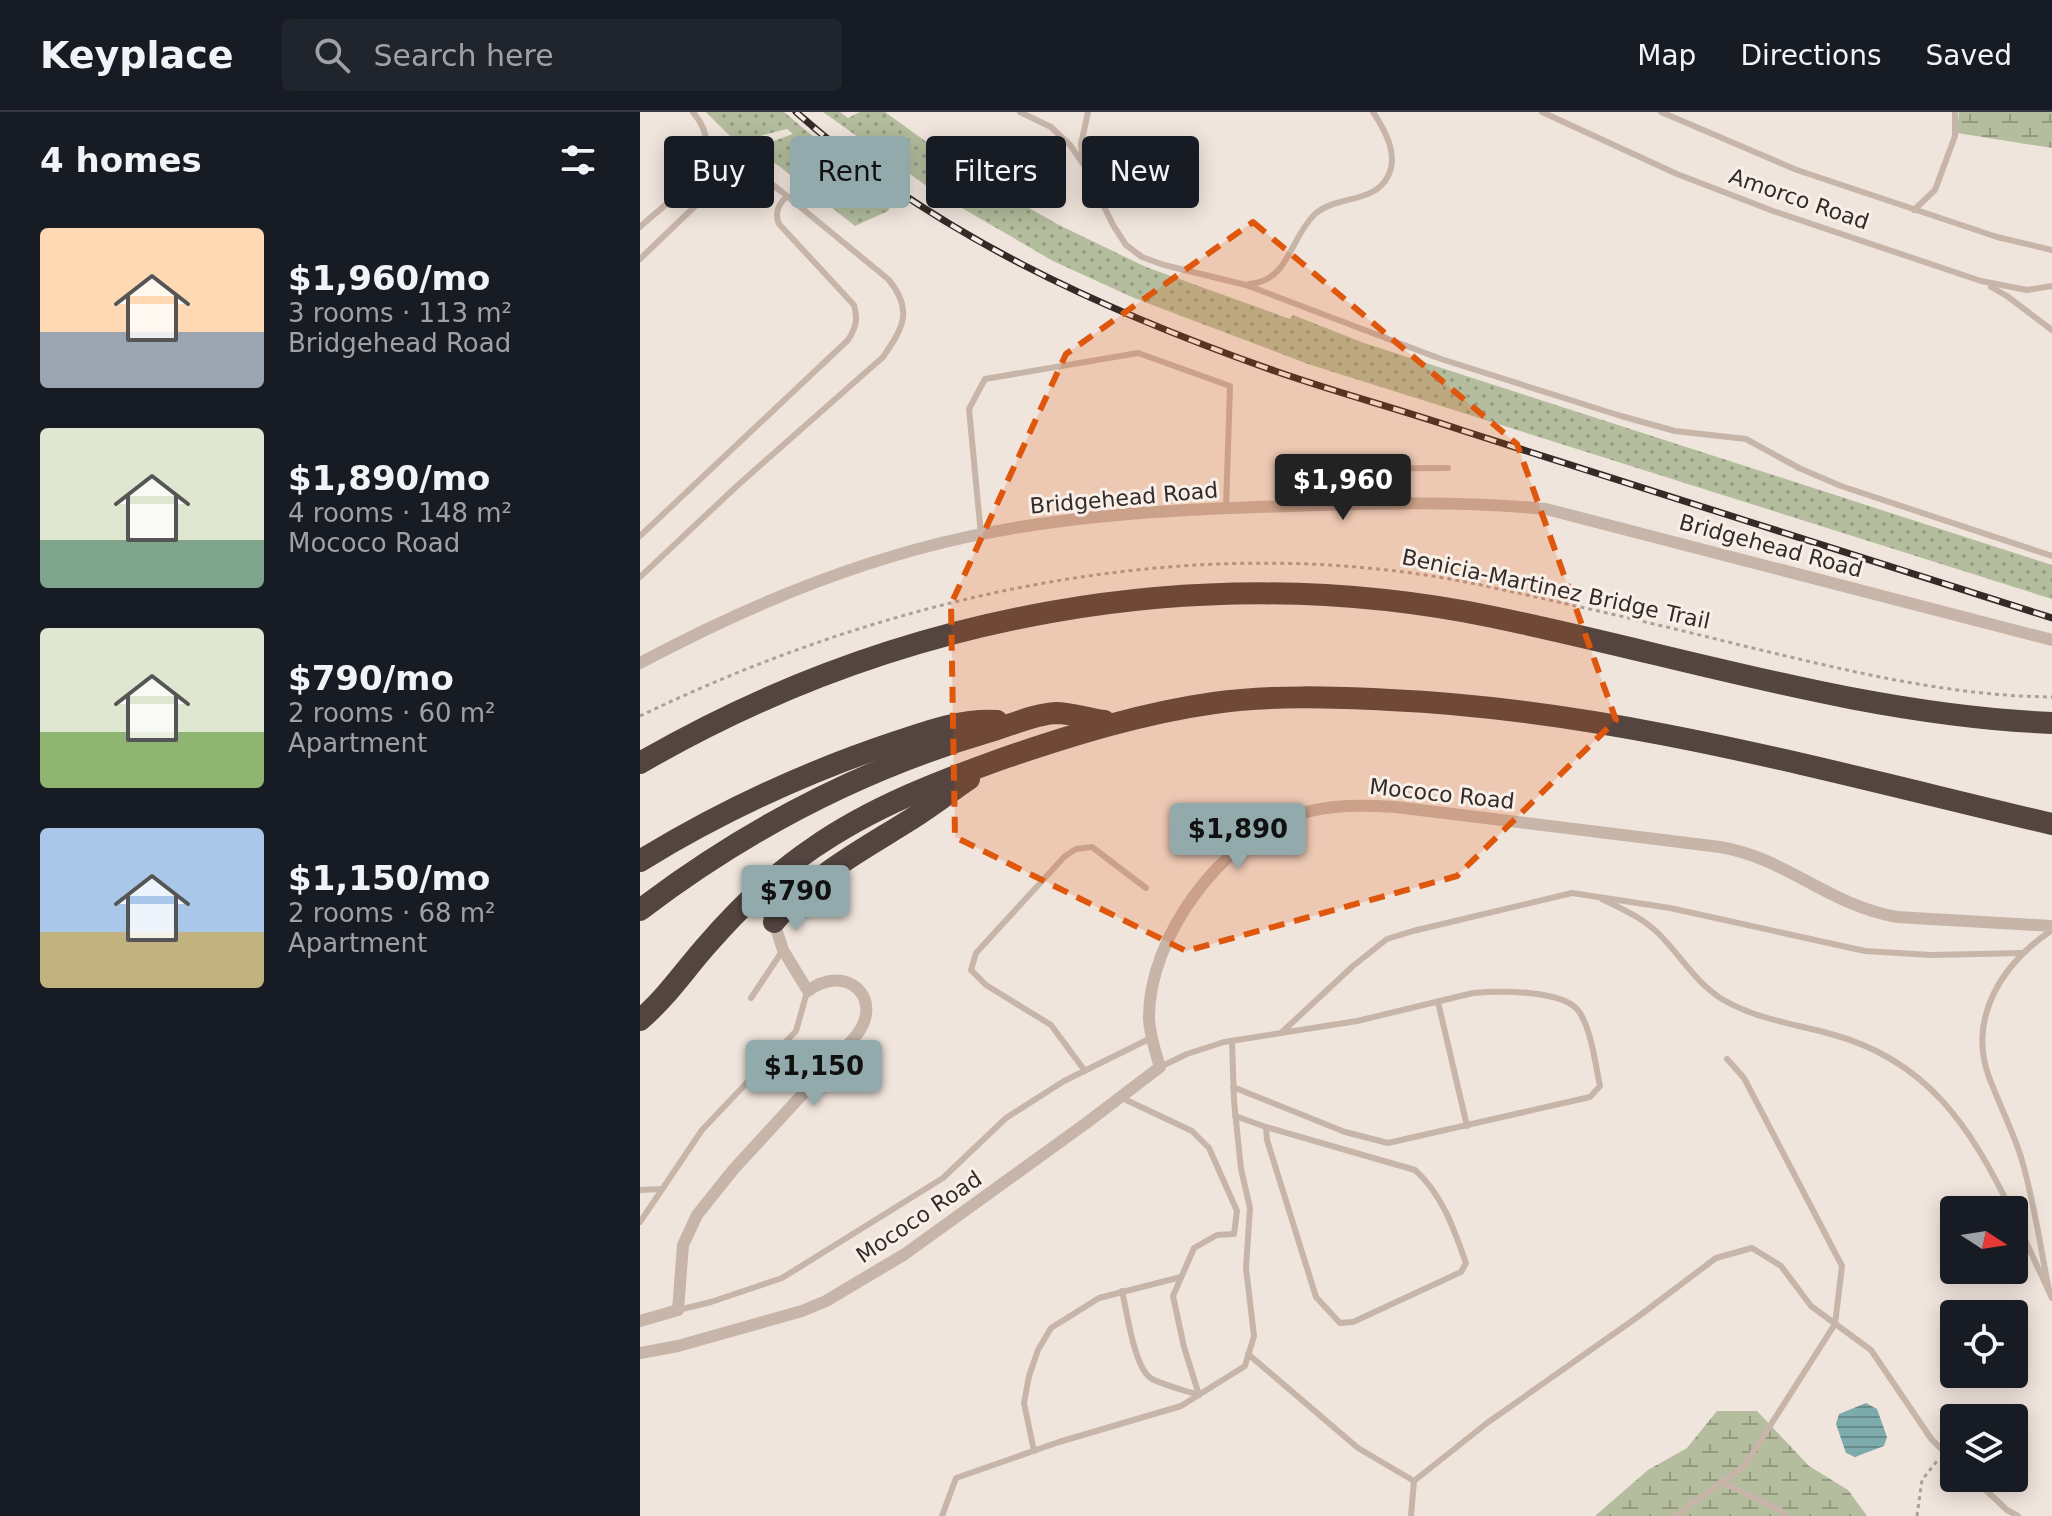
<!DOCTYPE html>
<html lang="en">
<head>
<meta charset="utf-8">
<style>
	body { margin:0; font-family:"DejaVu Sans",sans-serif; background:#20242c; color:#f1f3f6; height:100vh; display:flex; flex-direction:column; font-size:30px; white-space:nowrap }
	* { box-sizing:border-box; margin:0 }
	p { font-size:26px; color:#9ea1a6 }
	.icon { flex:none; width:44px; height:44px; fill:none; stroke:currentColor; stroke-width:2; stroke-linecap:round; stroke-linejoin:round }
	.map { position:relative; flex:1; overflow:hidden }
	.sheet { display:flex; flex-direction:column; background:#171b24; width:640px }
	.sheet>* { flex:none }
	.hud { position:absolute; left:24px; top:24px; width:760px; height:72px; display:flex; gap:16px }
	.needle { width:52px; rotate:102deg }
	.fabs { position:absolute; left:1300px; top:1084px; display:grid; gap:16px }
	.fabs a { display:grid; place-items:center; width:88px; height:88px; border-radius:8px; background:#171b24; box-shadow:0 4px 20px #0003; font-size:40px }
	.price { position:absolute; translate:-50% -68px; padding:0 18px; border-radius:8px; background:#93aaac; color:#111; font-size:26px; line-height:52px; filter:drop-shadow(0 2px 4px #0008) }
	.price::after { content:''; position:absolute; left:50%; top:48px; width:24px; height:18px; margin-left:-12px; background:inherit; clip-path:polygon(0 0,100% 0,50% 100%) }
	.price.on { background:#222; color:#fff }
	ul { padding:0; list-style:none }
	li { display:flex; align-items:center; gap:24px; height:200px; padding:0 40px }
	li span { display:grid; place-items:center; flex:none; width:224px; height:160px; border-radius:8px; color:#555 }
	li>.icon { margin-inline-start:auto }
	span .icon { width:96px; height:96px; fill:#fffc; stroke-width:1 }
	li b { font-size:34px }
	h2 { display:flex; justify-content:space-between; align-items:center; height:96px; padding:0 40px; font-size:34px }
	.pill { padding:0 28px; border-radius:8px; background:#171b24; box-shadow:0 4px 20px #0003; font-size:28px; line-height:72px }
	.pill.on { background:#93aaac; color:#111 }
	header { display:flex; align-items:center; gap:48px; box-sizing:border-box; height:112px; padding:0 40px; background:#171b24; border-bottom:2px solid #363941 }
	header strong { font-size:38px }
	nav { display:flex; gap:44px; margin-inline-start:auto; font-size:28px }
	.search { width:560px; height:72px; background:#20242c; display:flex; align-items:center; gap:20px; box-sizing:border-box; padding:0 28px; border-radius:8px; color:#9ea1a6; font-size:30px }
	main { display:flex; flex:1; min-height:0 }
	.map>svg:first-child { display:block }
</style>
</head>
<body>
<header>
<strong>Keyplace</strong>
<div class="search"><svg class="icon" aria-label="search" viewBox="0 0 24 24"><circle cx="10" cy="10" r="6"/><path d="M15 15l6 6"/></svg>Search here</div>
<nav><a>Map</a><a>Directions</a><a>Saved</a></nav>
</header>
<main>
<section class="sheet">
<h2>4 homes<svg class="icon" aria-label="filters" viewBox="0 0 24 24"><path d="M4 7h16M4 17h16"/><circle cx="9" cy="7" r="2"/><circle cx="15" cy="17" r="2"/></svg></h2>
<ul>
<li><span style="background:linear-gradient(#ffd9b3 65%,#9aa5b1 0)"><svg class="icon" aria-label="home" viewBox="0 0 24 24"><path d="M3 11l9-7 9 7M6 9v11h12V9"/></svg></span><div><b>$1,960/mo</b><p>3 rooms · 113 m²</p><p>Bridgehead Road</p></div></li>
<li><span style="background:linear-gradient(#dfe7d0 70%,#7fa58c 0)"><svg class="icon" aria-label="home" viewBox="0 0 24 24"><path d="M3 11l9-7 9 7M6 9v11h12V9"/></svg></span><div><b>$1,890/mo</b><p>4 rooms · 148 m²</p><p>Mococo Road</p></div></li>
<li><span style="background:linear-gradient(#dfe7d0 65%,#8fb573 0)"><svg class="icon" aria-label="home" viewBox="0 0 24 24"><path d="M3 11l9-7 9 7M6 9v11h12V9"/></svg></span><div><b>$790/mo</b><p>2 rooms · 60 m²</p><p>Apartment</p></div></li>
<li><span style="background:linear-gradient(#a9c7e8 65%,#c2b280 0)"><svg class="icon" aria-label="home" viewBox="0 0 24 24"><path d="M3 11l9-7 9 7M6 9v11h12V9"/></svg></span><div><b>$1,150/mo</b><p>2 rooms · 68 m²</p><p>Apartment</p></div></li>
</ul>
</section>
<div class="map">
<svg width="1412" height="1404" viewBox="0 0 1412 1404">
	<defs>
		<pattern id="grass-dots" width="8" height="8" patternUnits="userSpaceOnUse" patternTransform="scale(2)"><rect width="8" height="8" fill="#b4bd9d"/><path d="M2 2h.1M6 6h.1" fill="none" stroke="#939a80" stroke-width="1.8" stroke-linecap="round"/></pattern>
		<pattern id="wetland-marsh" width="20" height="14" patternUnits="userSpaceOnUse" patternTransform="scale(2)"><rect width="20" height="14" fill="#b4bd9d"/><path d="M1 5h8M5 5V1M11 12h8M15 12V8" fill="none" stroke="#939a80"/></pattern>
		<pattern id="water-rules" width="6" height="5" patternUnits="userSpaceOnUse" patternTransform="scale(2)"><rect width="6" height="5" fill="#7daaaa"/><path d="M0 2.5h6" fill="none" stroke="#678b8a"/></pattern>
	</defs>
	<rect width="100%" height="100%" fill="#f0e5dc"/>
	<g fill="url(#grass-dots)">
		<path d="M66,0H144L193,41L255,86L248,99L215,114L139,54L112,37L153,22L147,17L123,23L99,33Z"/>
		<path d="M183,0H200L208,6L220,0H245L335,65L419,113L506,155L650,207L653,203L724,231L1412,453V487L668,252L494,186L413,149L298,82Z"/>
	</g>
	<g fill="url(#wetland-marsh)">
		<path d="M1319,0H1412V36L1317,21Z"/>
		<path d="M1077,1299H1117L1169,1354L1208,1378L1227,1404H955L1008,1358L1047,1336Z"/>
	</g>
	<path fill="url(#water-rules)" d="M1226,1291L1237,1297L1247,1325L1244,1334L1215,1345L1206,1341L1196,1312L1199,1302Z"/>
	<g fill="none" stroke-linecap="round" stroke-linejoin="round">
		<g stroke="#b29f93" stroke-width="3" stroke-dasharray="4 4" stroke-linecap="butt">
			<path d="M0,604C257,480 558,414 841,473C929,492 1017,512 1104,534C1205,558 1307,584 1412,585"/>
			<path d="M1277,1404L1282,1368L1297,1349"/>
		</g>
		<g stroke="#c7b5a9" stroke-width="6">
			<path d="M380,0L411,15L430,33L444,53L473,113L486,133L502,145L524,153L606,173L801,247L981,304L1035,319L1106,327L1159,356L1201,374L1412,444"/>
			<path d="M902,0L1037,62L1133,99L1341,169L1387,178L1412,174"/>
			<path d="M1021,0L1157,58L1357,125L1412,138"/>
			<path d="M443,51L441,32L448,0"/>
			<path d="M1274,98L1295,78L1315,24V0"/>
			<path d="M0,115C33,84 94,49 53,0"/>
			<path d="M0,147L74,76L84,69L106,64L129,70L142,80L248,167C274,198 263,216 243,245L98,373L0,465"/>
			<path d="M609,172C649,169 649,128 674,103C694,83 735,92 748,64C759,43 745,18 733,0"/>
			<path d="M1351,175L1367,184L1412,218"/>
			<path d="M662,394L664,357L808,356"/>
			<path d="M341,423L329,297L345,267L498,241L590,274L586,396"/>
			<path d="M0,424L208,228C216,216 218,207 214,193L139,112C134,100 139,92 147,84"/>
			<path d="M962,787C982,797 1003,806 1019,822C1040,843 1056,871 1082,887C1115,907 1155,912 1191,922C1287,948 1330,1014 1371,1098"/>
			<path d="M111,886L143,838"/>
			<path d="M798,890L827,1014"/>
			<path d="M641,921L713,854L747,827L773,819L932,781L1030,796L1225,839L1291,843L1383,841"/>
			<path d="M520,955L547,942L584,930L717,909L833,881C859,879 926,877 940,901C952,921 955,951 960,974L950,985L748,1031L705,1020L593,975"/>
			<path d="M445,959L411,913L346,873L331,858L336,841L425,744L436,737L452,735L506,776"/>
			<path d="M482,986L552,1019L569,1036L597,1099L594,1122L577,1123L554,1136L533,1184L544,1235L559,1283"/>
			<path d="M595,1004L626,1015L627,1028L676,1185L700,1211L713,1210L821,1160L826,1151C814,1117 802,1082 775,1058L626,1015"/>
			<path d="M0,1078L22,1077"/>
			<path d="M1374,1104L1412,1186"/>
			<path d="M0,1110L62,1018L156,919L167,880"/>
			<path d="M1409,1178C1400,1134 1394,1088 1381,1045C1372,1017 1359,992 1349,965C1327,905 1363,851 1412,818"/>
			<path d="M482,1179C487,1199 494,1257 512,1267C526,1274 544,1278 559,1283"/>
			<path d="M38,1198L71,1190L142,1166L303,1066L366,1006L424,969L511,926"/>
			<path d="M608,1242L718,1336L774,1369"/>
			<path d="M394,1339L384,1291L389,1264L398,1238L411,1216L459,1186L541,1165"/>
			<path d="M1333,1366L1367,1398L1378,1404"/>
			<path d="M1082,1370L1140,1398L1146,1404"/>
			<path d="M302,1404L316,1366L419,1330L541,1294L605,1254L614,1224L606,1156L610,1096L601,1057L594,989L592,929"/>
			<path d="M771,1404L774,1369L847,1311L999,1204L1076,1146L1112,1136L1141,1154L1171,1194L1231,1238L1292,1328L1314,1349"/>
			<path d="M1035,1404L1105,1353L1195,1212L1202,1154L1104,966L1087,947"/>
		</g>
		<g stroke="#c7b5a9" stroke-width="12">
			<path d="M0,551C101,497 215,449 327,425C433,402 544,397 652,394C737,391 822,389 906,397L1412,528"/>
			<path d="M0,1209L38,1198L43,1133L57,1103L93,1058L215,925C247,886 205,850 168,879L143,838L134,810L114,784"/>
			<path d="M0,1241L38,1234L162,1199L186,1189L265,1142L445,1012L520,955C515,939 510,924 509,907C508,825 582,726 659,702C692,692 723,693 756,695L1080,735C1147,746 1188,793 1257,805L1412,814"/>
		</g>
		<g stroke="#544540" stroke-width="22">
			<path d="M0,651C257,502 560,445 853,505C1038,543 1221,603 1412,611"/>
			<path d="M0,749C80,700 166,660 256,630C289,619 321,607 357,609"/>
			<path d="M0,798C105,718 224,656 351,619C371,613 395,602 416,601C431,601 449,607 464,609"/>
			<path d="M134,810C171,764 224,737 273,706C292,694 310,680 329,667"/>
			<path d="M0,908C26,886 44,859 66,834C98,797 133,763 173,736C232,695 300,669 367,645C435,622 503,601 574,591C631,583 693,585 750,588C975,598 1194,661 1412,712"/>
		</g>
		<defs>
			<path id="rail" d="M156,0C293,122 464,199 635,259C698,281 762,298 824,319C1020,382 1216,443 1412,506"/>
		</defs>
		<use href="#rail" stroke="#342b28" stroke-width="7"/>
		<use href="#rail" stroke="#f8f0e8" stroke-width="4" stroke-dasharray="12" stroke-linecap="butt"/>
	</g>
	<path fill="#df570d" fill-opacity="0.2" stroke="#df570d" stroke-width="6" stroke-dasharray="16 10" stroke-linejoin="round" d="M613,110L877,332L976,608L817,764L546,839L315,725L311,492L426,242Z"/>
	<g text-anchor="middle" dominant-baseline="central" stroke-width="6" stroke-linejoin="round" paint-order="stroke">
		<g font-size="22" fill="#342b28" stroke="#f8f0e8">
			<text transform="translate(1159 87) rotate(19)">Amorco Road</text>
			<text transform="translate(484 386) rotate(-5)">Bridgehead Road</text>
			<text transform="translate(1131 434) rotate(15)">Bridgehead Road</text>
			<text transform="translate(916 477) rotate(12)">Benicia-Martinez Bridge Trail</text>
			<text transform="translate(802 682) rotate(6)">Mococo Road</text>
			<text transform="translate(279 1105) rotate(-34)">Mococo Road</text>
		</g>
	</g>
</svg>
<div class="fabs">
<a><svg class="needle" viewBox="-14 -14 28 28"><path d="M0-13l5 13h-10z" fill="#e53935"/><path d="M0 13l5-13h-10z" fill="#9ea1a6"/></svg></a>
<a><svg class="icon" aria-label="locate" viewBox="0 0 24 24"><circle cx="12" cy="12" r="6"/><path d="M12 2v4M12 18v4M2 12h4M18 12h4"/></svg></a>
<a><svg class="icon" aria-label="layers" viewBox="0 0 24 24"><path d="M12 4l9 5-9 5-9-5zM3 14l9 5 9-5"/></svg></a>
</div>
<b class="price on" style="left:703px;top:410px">$1,960</b>
<b class="price" style="left:598px;top:759px">$1,890</b>
<b class="price" style="left:156px;top:821px">$790</b>
<b class="price" style="left:174px;top:996px">$1,150</b>
<div class="hud">
<a class="pill">Buy</a>
<a class="pill on">Rent</a>
<a class="pill">Filters</a>
<a class="pill">New</a>
</div>
</div>
</main>
</body>
</html>
